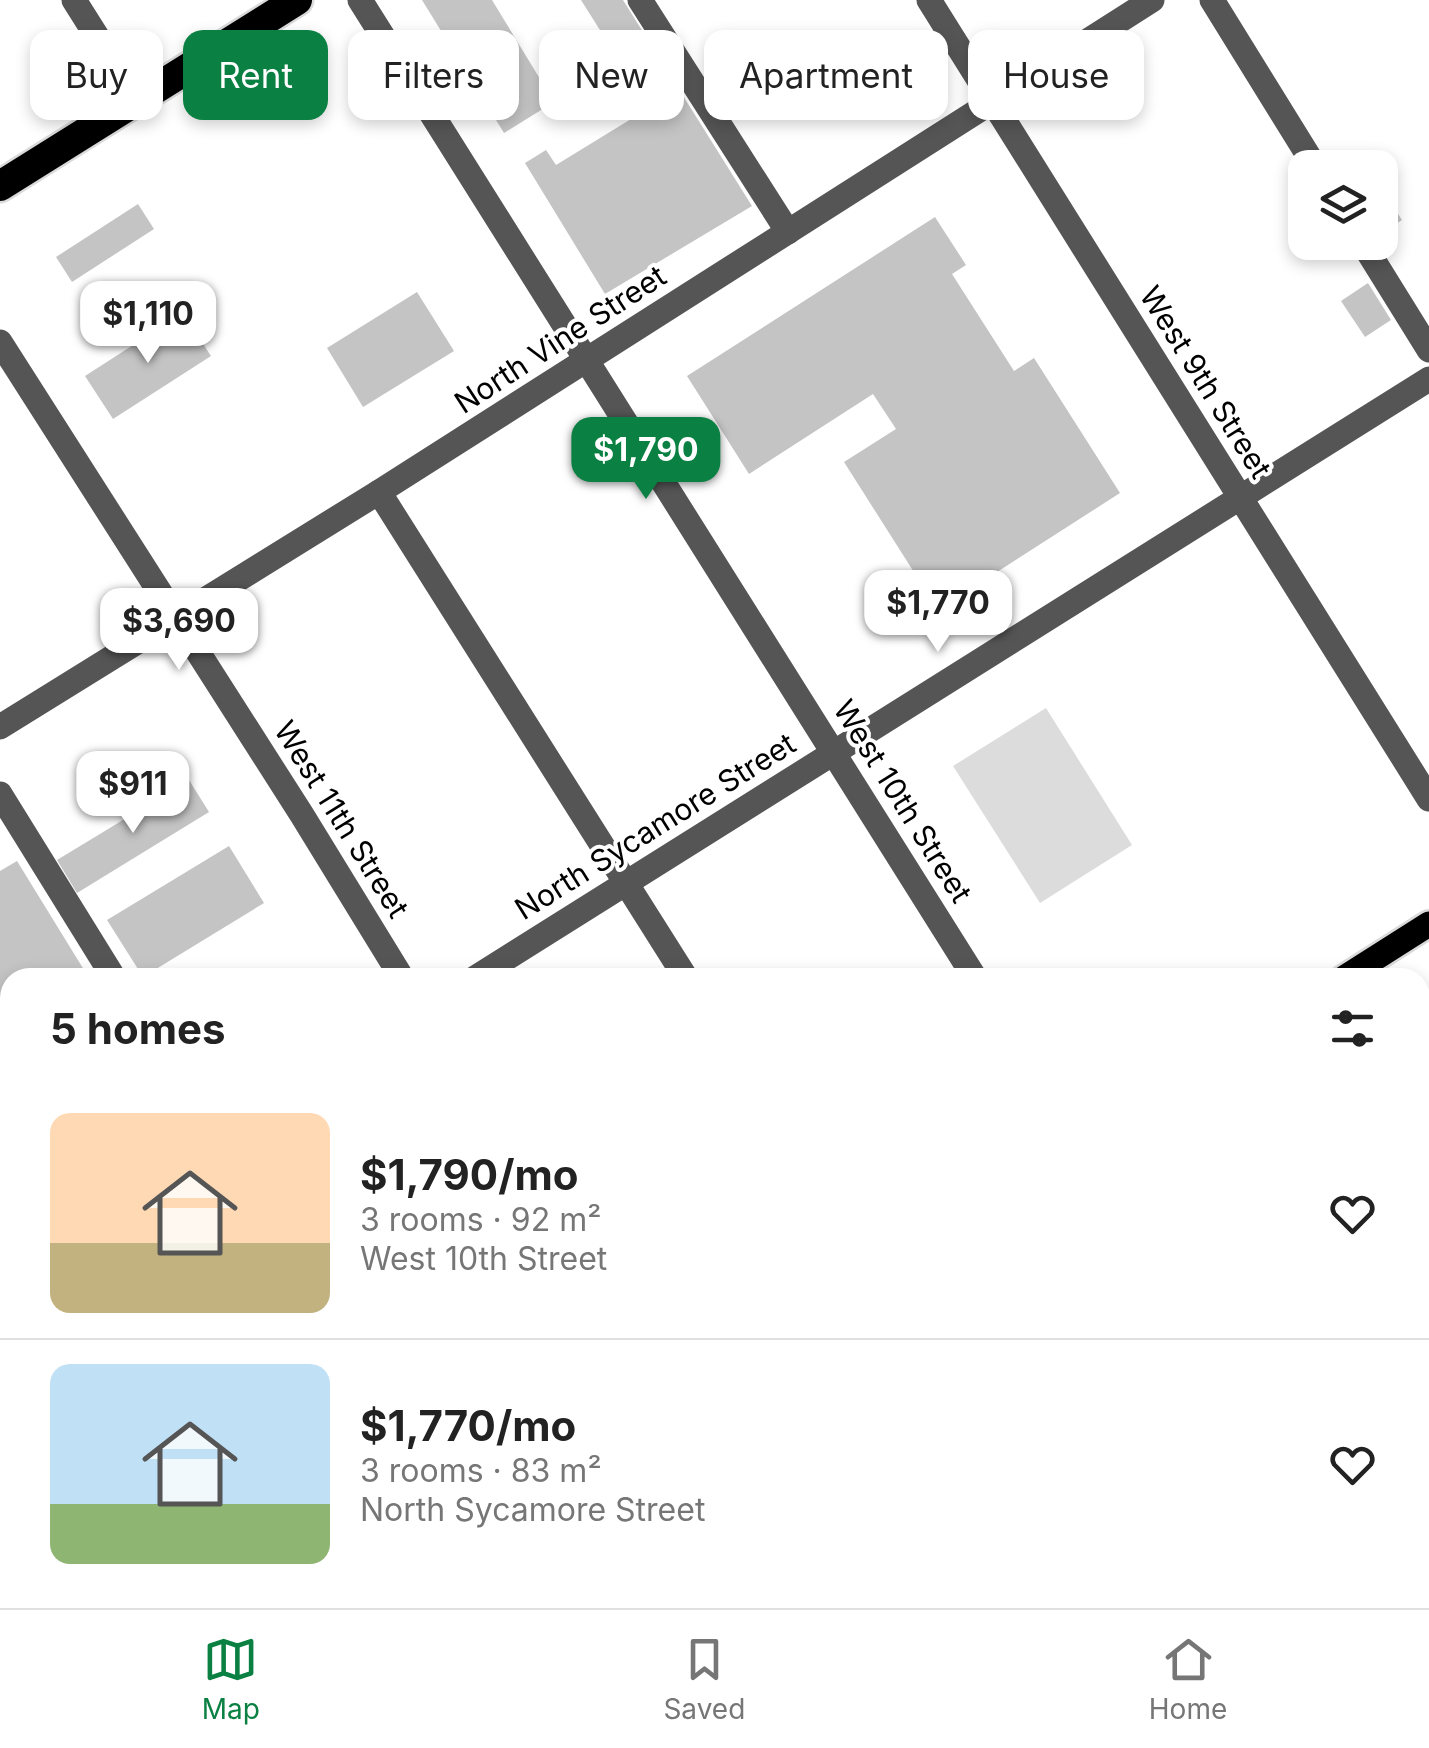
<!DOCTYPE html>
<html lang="en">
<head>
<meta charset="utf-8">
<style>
	body { margin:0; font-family:Inter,sans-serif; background:#f2f2f2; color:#222; height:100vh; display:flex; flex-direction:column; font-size:38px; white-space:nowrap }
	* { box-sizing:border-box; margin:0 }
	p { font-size:32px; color:#767676 }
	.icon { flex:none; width:55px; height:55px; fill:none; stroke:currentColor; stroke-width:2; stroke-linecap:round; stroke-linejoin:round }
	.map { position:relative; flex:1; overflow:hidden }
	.details { position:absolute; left:0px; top:968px; width:1430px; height:642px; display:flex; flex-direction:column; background:#fff; border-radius:30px 30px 0 0; box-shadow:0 5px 15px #0003 }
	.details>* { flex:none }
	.guide { position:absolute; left:30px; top:30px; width:1370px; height:90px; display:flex; gap:20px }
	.controls { position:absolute; left:1288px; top:150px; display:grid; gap:20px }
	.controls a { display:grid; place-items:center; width:110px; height:110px; border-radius:20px; background:#fff; box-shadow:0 5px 15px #0003; font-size:50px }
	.price { position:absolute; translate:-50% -85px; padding:0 22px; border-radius:20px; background:#fff; color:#222; font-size:32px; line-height:65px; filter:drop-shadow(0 2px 5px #0008) }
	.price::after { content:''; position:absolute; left:50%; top:60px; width:30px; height:22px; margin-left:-15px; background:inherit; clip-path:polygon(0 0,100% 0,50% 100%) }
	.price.on { background:#0b8043; color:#fff }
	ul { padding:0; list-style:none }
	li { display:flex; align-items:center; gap:30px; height:250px; padding:0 50px }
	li+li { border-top:2px solid #e0e0e0 }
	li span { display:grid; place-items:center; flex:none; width:280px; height:200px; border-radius:20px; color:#555 }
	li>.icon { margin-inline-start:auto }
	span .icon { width:120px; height:120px; fill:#fffc; stroke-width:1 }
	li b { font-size:42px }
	h2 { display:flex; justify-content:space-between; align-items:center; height:120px; padding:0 50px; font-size:42px }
	.chip { padding:0 35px; border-radius:20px; background:#fff; box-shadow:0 5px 15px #0003; font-size:35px; line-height:90px }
	.chip.on { background:#0b8043; color:#fff }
	.tabs { display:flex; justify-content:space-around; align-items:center; height:140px; border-top:2px solid #e0e0e0; background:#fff; font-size:28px; color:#767676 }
	.tabs a { display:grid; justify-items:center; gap:5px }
	.tabs .on { color:#0b8043 }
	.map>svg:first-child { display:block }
</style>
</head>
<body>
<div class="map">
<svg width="1429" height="1608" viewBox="0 0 1429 1608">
	<rect width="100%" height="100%" fill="#fff"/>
	<path fill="#dcdcdc" d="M1046,708L1132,845L1040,903L953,766Z"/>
	<g fill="#c4c4c4">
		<path d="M422,0H492L554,102L504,133Z"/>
		<path d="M581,0H623L752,206L605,294L525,163L546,150L556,165L649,108Z"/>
		<path d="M1387,197L1402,220L1380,234V202Z"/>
		<path d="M138,204L154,229L72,282L56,257Z"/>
		<path d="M935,217L966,265L952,274L1014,371L1034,358L1120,493L938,610L844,462L896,429L873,394L749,474L687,376Z"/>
		<path d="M1368,283L1391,320L1365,337L1341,301Z"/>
		<path d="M417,292L454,351L363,407L327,348Z"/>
		<path d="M183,313L211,356L113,419L85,376Z"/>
		<path d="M189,780L209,812L77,893L57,860Z"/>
		<path d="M229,846L264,903L143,977L107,920Z"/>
		<path d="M17,861L89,978H10V1058L0,1042V871Z"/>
		<path d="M1019,1600H1024L1029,1608H1007Z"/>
	</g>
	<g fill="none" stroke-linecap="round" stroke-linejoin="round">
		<defs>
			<g id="major">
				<path d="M1344,978L1429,924"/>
				<path d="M0,1257L10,1273"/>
				<path d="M219,1600L225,1608"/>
				<path d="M334,1608L346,1600"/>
			</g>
			<path id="highway" d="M0,186L297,0"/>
		</defs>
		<use href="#major" stroke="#dbdbdb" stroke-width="30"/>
		<use href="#highway" stroke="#dbdbdb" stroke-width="35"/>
		<g stroke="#555" stroke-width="25">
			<path d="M74,0L137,100"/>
			<path d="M360,0L975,978"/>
			<path d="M640,0L788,232"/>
			<path d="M929,0L1429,799"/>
			<path d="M1212,0L1316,168"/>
			<path d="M1362,242L1429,350"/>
			<path d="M0,342L302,815L402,978"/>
			<path d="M379,492L686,978"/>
			<path d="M0,727L379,492L1152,0"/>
			<path d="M0,794L114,978"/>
			<path d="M475,978L1429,379"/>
			<path d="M1420,1242L1429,1257"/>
			<path d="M1420,1476L1429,1470"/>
			<path d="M504,1600L509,1608"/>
			<path d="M790,1600L795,1608"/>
			<path d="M1078,1600L1083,1608"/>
			<path d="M1363,1600L1368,1608"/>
			<path d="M1206,1608L1219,1600"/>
		</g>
		<use href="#major" stroke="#000" stroke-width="25"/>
		<use href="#highway" stroke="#000" stroke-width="30"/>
	</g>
	<g text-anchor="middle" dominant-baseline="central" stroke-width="8" stroke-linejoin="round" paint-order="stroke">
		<g font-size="30" fill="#000" stroke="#fff">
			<text transform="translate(560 339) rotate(-33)">North Vine Street</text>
			<text transform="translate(1206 382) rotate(58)">West 9th Street</text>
			<text transform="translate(903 801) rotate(58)">West 10th Street</text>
			<text transform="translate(342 819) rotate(58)">West 11th Street</text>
			<text transform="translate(655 826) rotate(-32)">North Sycamore Street</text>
		</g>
	</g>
</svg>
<div class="controls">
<a><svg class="icon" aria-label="layers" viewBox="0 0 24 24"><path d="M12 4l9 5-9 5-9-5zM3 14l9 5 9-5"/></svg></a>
</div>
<b class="price" style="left:148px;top:366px">$1,110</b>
<b class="price on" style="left:646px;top:502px">$1,790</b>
<b class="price" style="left:938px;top:655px">$1,770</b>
<b class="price" style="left:179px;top:673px">$3,690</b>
<b class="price" style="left:133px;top:836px">$911</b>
<div class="guide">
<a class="chip">Buy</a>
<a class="chip on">Rent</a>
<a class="chip">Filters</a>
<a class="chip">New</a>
<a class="chip">Apartment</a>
<a class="chip">House</a>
</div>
<section class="details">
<h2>5 homes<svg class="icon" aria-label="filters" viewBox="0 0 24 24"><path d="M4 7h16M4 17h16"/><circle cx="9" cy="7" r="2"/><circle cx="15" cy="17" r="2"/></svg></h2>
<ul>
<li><span style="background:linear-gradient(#ffd9b3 65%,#c2b280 0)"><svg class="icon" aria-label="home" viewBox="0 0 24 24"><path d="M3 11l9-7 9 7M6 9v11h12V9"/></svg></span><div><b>$1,790/mo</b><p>3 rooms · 92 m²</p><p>West 10th Street</p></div><svg class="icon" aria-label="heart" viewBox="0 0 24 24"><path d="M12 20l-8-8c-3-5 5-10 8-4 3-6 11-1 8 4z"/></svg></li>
<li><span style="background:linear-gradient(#bfe0f5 70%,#8fb573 0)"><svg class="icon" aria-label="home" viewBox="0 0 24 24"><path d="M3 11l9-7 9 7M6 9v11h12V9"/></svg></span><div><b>$1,770/mo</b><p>3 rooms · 83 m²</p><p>North Sycamore Street</p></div><svg class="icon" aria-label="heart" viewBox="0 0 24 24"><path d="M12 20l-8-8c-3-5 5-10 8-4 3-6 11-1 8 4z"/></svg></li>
</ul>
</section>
</div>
<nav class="tabs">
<a class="on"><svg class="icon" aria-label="map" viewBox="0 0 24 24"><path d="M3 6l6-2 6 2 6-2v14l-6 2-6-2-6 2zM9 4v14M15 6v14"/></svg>Map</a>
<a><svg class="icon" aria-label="saved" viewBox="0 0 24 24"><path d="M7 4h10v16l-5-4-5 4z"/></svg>Saved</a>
<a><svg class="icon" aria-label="home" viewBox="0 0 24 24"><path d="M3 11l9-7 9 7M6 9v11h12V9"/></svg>Home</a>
</nav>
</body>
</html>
